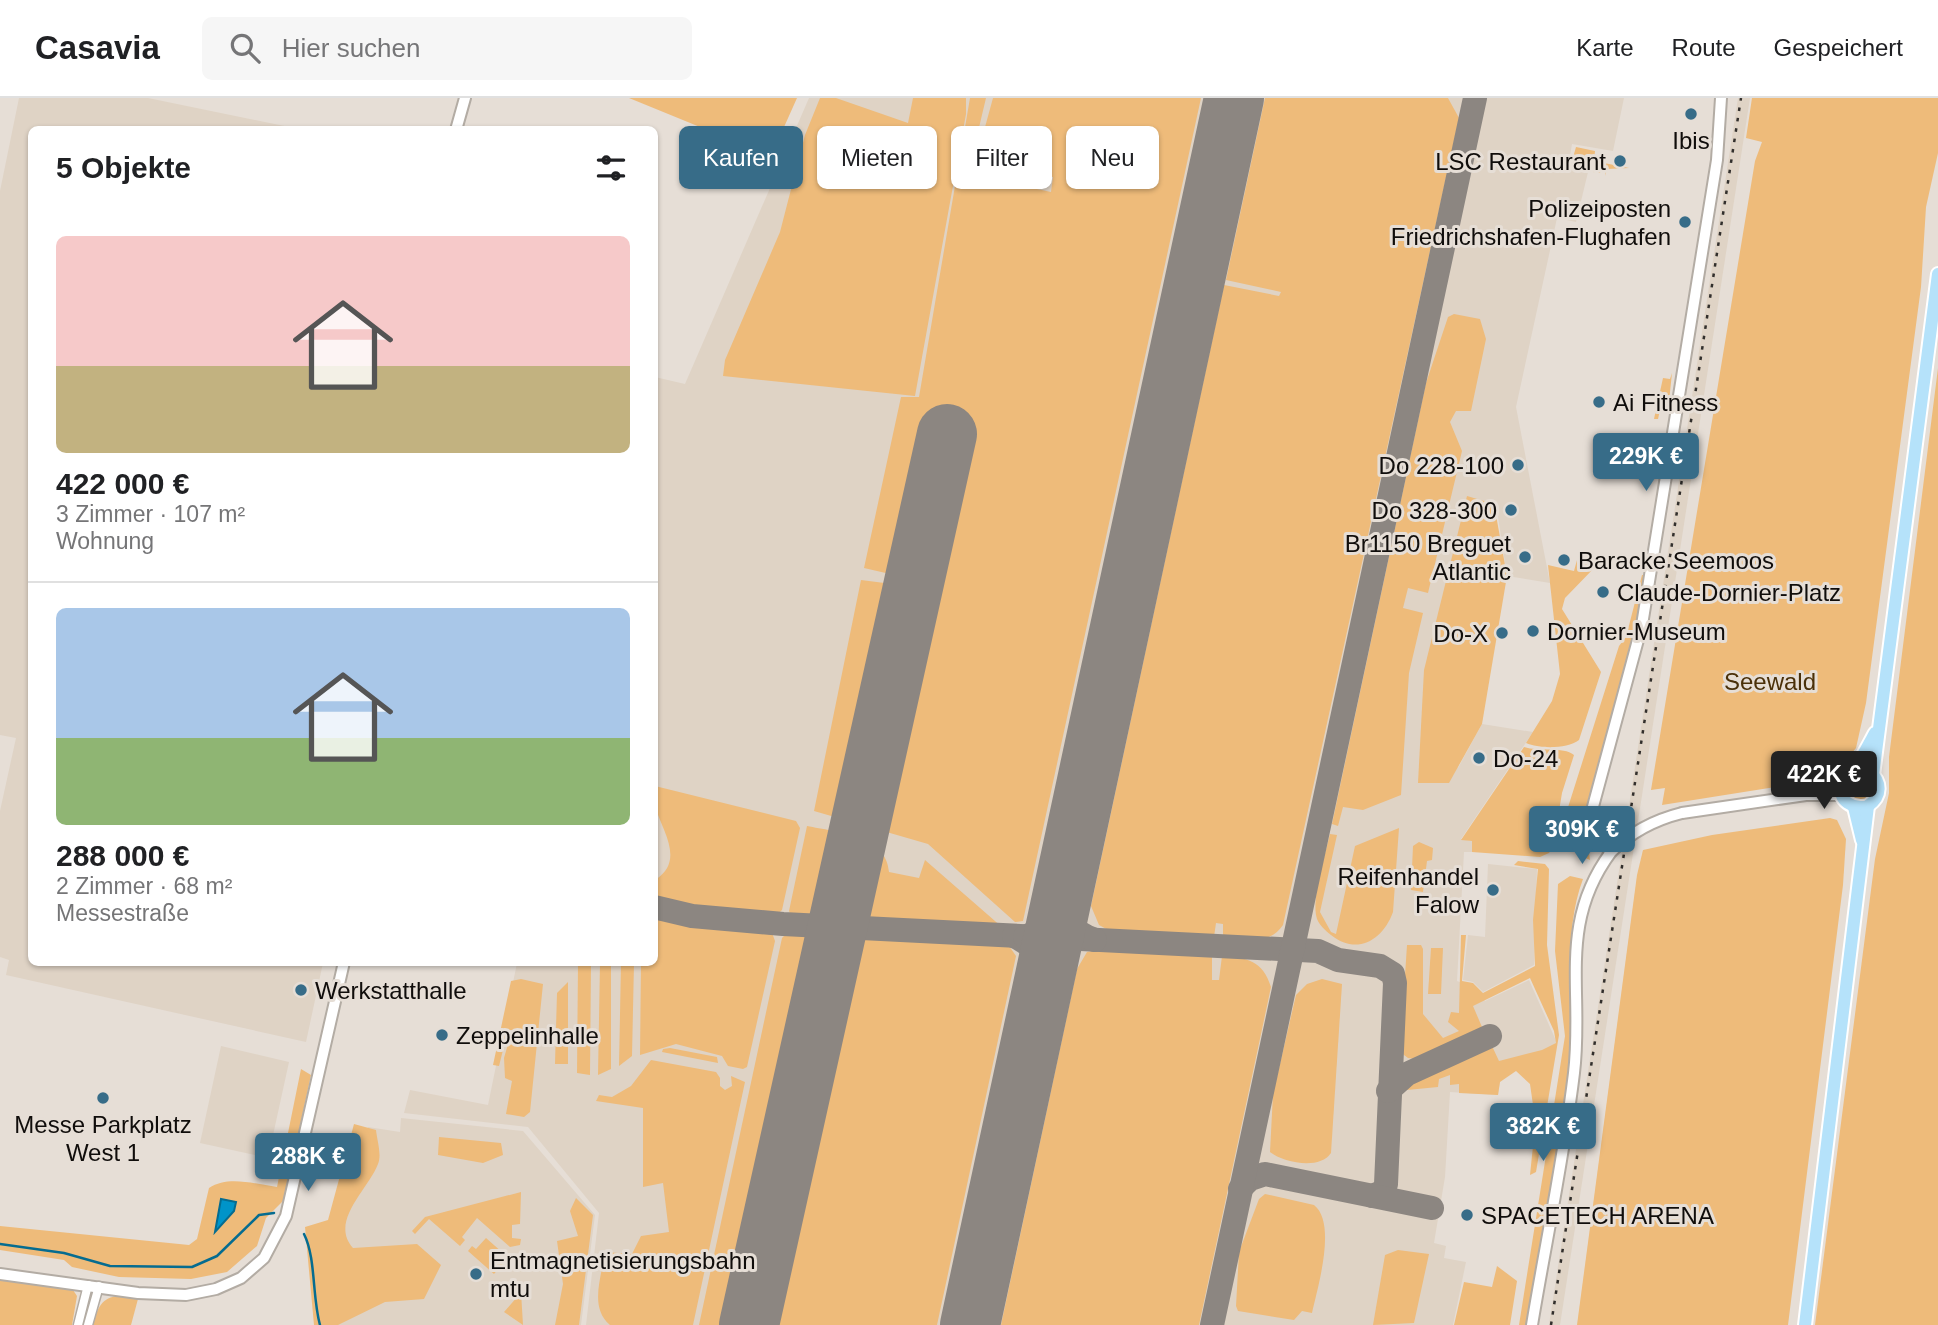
<!DOCTYPE html>
<html lang="de">
<head>
<meta charset="utf-8">
<style>
	body { margin:0; font-family:Helvetica,sans-serif; background:#f6f6f6; color:#202124; height:100vh; display:flex; flex-direction:column; font-size:26px; white-space:nowrap }
	* { box-sizing:border-box; margin:0 }
	p { font-size:23px; color:#757577 }
	.icon { flex:none; width:38px; height:38px; fill:none; stroke:currentColor; stroke-width:2; stroke-linecap:round; stroke-linejoin:round }
	.map { position:relative; flex:1; overflow:hidden }
	.panel { position:absolute; left:28px; top:28px; width:630px; height:840px; display:flex; flex-direction:column; background:#fff; border-radius:10px; box-shadow:0 2px 5px #0004 }
	.panel>* { flex:none }
	.top-card { position:absolute; left:679px; top:28px; width:665px; height:63px; display:flex; gap:14px }
	.price { position:absolute; translate:-50% -60px; padding:0 16px; border-radius:7px; background:#376c88; color:#fff; font-size:23px; line-height:46px; filter:drop-shadow(0 2px 4px #0008) }
	.price::after { content:''; position:absolute; left:50%; top:42px; width:21px; height:16px; margin-left:-10px; background:inherit; clip-path:polygon(0 0,100% 0,50% 100%) }
	.price.current { background:#222; color:#fff }
	ul { padding:0; list-style:none }
	li { display:grid; align-content:center; gap:14px; height:371px; padding:0 28px }
	li+li { border-top:2px solid #e0e0e0 }
	li span { display:grid; place-items:center; height:217px; border-radius:10px; color:#555 }
	li>.icon { margin-inline-start:auto }
	span .icon { width:126px; height:126px; fill:#fffc; stroke-width:1 }
	li b { font-size:30px }
	h2 { display:flex; justify-content:space-between; align-items:center; height:84px; padding:0 28px; font-size:30px }
	.chip { padding:0 24px; border-radius:10px; background:#fff; box-shadow:0 2px 5px #0004; font-size:24px; line-height:63px }
	.chip.current { background:#376c88; color:#fff }
	header { display:flex; align-items:center; gap:42px; box-sizing:border-box; height:98px; padding:0 35px; background:#fff; border-bottom:2px solid #e0e0e0 }
	header strong { font-size:33px }
	nav { display:flex; gap:38px; margin-inline-start:auto; font-size:24px }
	.search { width:490px; height:63px; background:#f6f6f6; display:flex; align-items:center; gap:18px; box-sizing:border-box; padding:0 24px; border-radius:10px; color:#757577; font-size:26px }
	.map>svg:first-child { display:block }
</style>
</head>
<body>
<header>
<strong>Casavia</strong>
<div class="search"><svg class="icon" aria-label="search" viewBox="0 0 24 24"><circle cx="10" cy="10" r="6"/><path d="M15 15l6 6"/></svg>Hier suchen</div>
<nav><a>Karte</a><a>Route</a><a>Gespeichert</a></nav>
</header>
<div class="map">
<svg width="1938" height="1227" viewBox="0 0 1938 1227">
	<rect width="100%" height="100%" fill="#e6ded6"/>
	<g fill="#dfd3c5">
		<path d="M19,0H148L299,31L32,32V864L323,865L306,944L6,877L9,862L0,859V713L16,640L0,637V93Z"/>
		<path d="M809,0H1624L1613,53L1572,46L1569,64L1589,70L1576,124L1557,120L1516,309L1550,485L1507,478L1497,412L1458,670L1482,626L1533,634L1461,741L1472,743V754H1464L1457,883L1475,890L1485,903L1529,882L1557,945L1500,983L1498,997L1450,994L1445,1079L1434,1145L1446,1148L1444,1160L1466,1164L1453,1227H586L599,1115L528,1029L404,1015L410,992L488,1007L517,865L654,864L655,279L685,286Z"/>
		<path d="M1738,0H1750L1560,1227H1549Z"/>
		<path d="M1488,766L1537,771L1534,867L1483,894L1473,884L1463,882L1468,837L1485,839Z"/>
		<path d="M221,948L289,964L268,1060L200,1045Z"/>
		<path d="M401,1020L523,1033L595,1117L581,1227H333L337,1123L368,1029L400,1034Z"/>
	</g>
	<g fill="#eebb7a">
		<path d="M629,0H797L780,38L744,29L722,38Z"/>
		<path d="M820,0H836L908,25L913,0H966V16L915,298L723,278L725,262L780,134L805,37Z"/>
		<path d="M970,0H986L968,76L1051,94L1053,79L1026,74L1019,79L990,72L982,40L993,0H1201L1023,823L1015,824L928,746L814,713L861,482L916,489V482L864,470L901,299H919Z"/>
		<path d="M1265,0H1448L1459,20L1283,827C1269,848 1245,841 1223,839V826L1216,825L1214,839L1112,834L1099,827L1091,808L1224,187L1279,198L1281,194L1226,182Z"/>
		<path d="M1752,0H1938V55L1926,109L1921,189L1866,605L1856,650L1842,667L1819,682L1662,707L1665,690L1651,692L1755,63L1762,44L1746,40Z"/>
		<path d="M1576,49L1595,53L1594,63L1629,70L1607,71L1605,78L1606,70L1601,69L1600,75L1593,74V67L1572,63Z"/>
		<path d="M1454,216L1480,221L1486,241L1471,313H1456L1450,324L1462,353L1428,495L1408,490L1403,510L1423,515L1409,575L1401,697L1363,712L1343,709L1338,728L1332,726L1426,285L1448,219Z"/>
		<path d="M1938,270V1227H1815L1875,761L1889,695V659Z"/>
		<path d="M1672,275L1668,313L1660,312L1658,321H1654L1663,280L1670,281Z"/>
		<path d="M1467,398L1494,406L1507,478L1482,626L1449,685H1418L1424,572Z"/>
		<path d="M1577,462L1597,467L1565,500L1562,511L1601,574L1579,642C1567,651 1540,651 1526,645L1552,603L1560,576L1548,467L1574,473Z"/>
		<path d="M1642,477H1645L1633,540L1588,708L1585,725L1590,762C1569,753 1562,745 1564,722L1619,548L1626,539Z"/>
		<path d="M1524,649C1539,654 1563,648 1574,657L1562,695L1553,749L1549,755L1540,759L1472,754V743L1461,742Z"/>
		<circle cx="1860" cy="690" r="13"/>
		<path d="M655,688L796,723L800,730L782,812L773,820L739,818L655,805V782C685,763 663,734 656,711C653,704 654,695 655,688Z"/>
		<path d="M1830,720L1837,722L1846,741L1843,787L1788,1227H1577L1637,777L1643,752L1712,737Z"/>
		<path d="M807,728C836,734 887,737 889,774L919,780L925,762L1003,830L792,819L789,813Z"/>
		<path d="M1399,730L1393,814C1383,842 1357,858 1331,837C1325,832 1320,828 1317,821C1311,800 1325,758 1330,736L1337,737L1320,814L1331,834L1336,836L1355,748Z"/>
		<path d="M1419,744L1433,750L1432,762L1427,763L1423,794L1411,792L1413,748Z"/>
		<path d="M1518,763L1545,766L1549,771L1547,847L1559,937L1536,1074L1530,1077L1537,1009L1533,1007L1530,986L1516,973L1500,984L1498,997L1459,995V986L1450,987V977L1439,981L1438,989L1407,992V987L1492,948L1499,963L1542,952L1556,945L1554,933L1530,880L1473,908L1482,929L1415,961L1408,960L1400,954L1407,847H1421L1423,851V916L1443,940L1459,933L1448,924L1451,914L1459,915L1461,837H1466L1462,883L1473,885L1483,895L1535,868L1533,822L1538,771L1514,767Z"/>
		<path d="M1570,778L1583,781C1560,842 1577,913 1569,978C1558,1061 1542,1144 1527,1227H1519L1565,938L1555,853L1558,786Z"/>
		<path d="M655,816L771,832L775,843L747,969L743,971L728,968L722,958L676,946L640,957L641,865L654,864Z"/>
		<path d="M790,832L1007,845L1016,858L937,1227H699L782,840Z"/>
		<path d="M1431,850H1443L1441,896H1428Z"/>
		<path d="M1101,851L1212,857V882H1219L1222,858C1247,859 1263,863 1271,889L1199,1227H1001L1077,871L1087,854Z"/>
		<path d="M578,865H591L590,977L577,975Z"/>
		<path d="M600,865H611V971L598,977Z"/>
		<path d="M621,865H634L632,958L619,968Z"/>
		<path d="M521,881L543,886L530,1014L524,1019L506,1016L512,983L505,980L504,960L512,932H508L499,968L493,967L511,883Z"/>
		<path d="M1322,881L1342,886L1331,1055C1320,1072 1284,1065 1270,1054L1273,996L1296,897L1307,886Z"/>
		<path d="M568,884V966H555L557,895Z"/>
		<path d="M670,950L717,959L718,965L662,954L663,951Z"/>
		<path d="M651,962L716,974L720,980V988L725,992L732,988L731,978L745,984L693,1227H610C588,1208 603,1178 604,1154L632,1156L641,1138L669,1134L663,1085L643,1089V1010L596,1003L599,997L612,999L631,988Z"/>
		<path d="M301,971L311,977L284,1102L266,1120L257,1148L227,1174L191,1181L119,1179L72,1169L64,1162L0,1152V1128L189,1147L197,1141L209,1090C228,1077 255,1086 277,1089Z"/>
		<path d="M354,1026L376,1032C377,1042 382,1057 378,1066C368,1092 329,1123 353,1150L417,1146L441,1167L424,1201L385,1204L338,1227H314L305,1129L328,1122Z"/>
		<path d="M439,1039L501,1045L503,1057L483,1065L438,1057Z"/>
		<path d="M521,1094L520,1126L512,1127V1140L521,1141L520,1147L510,1149L477,1120L462,1139L465,1142L460,1148L429,1121L415,1136L412,1133L425,1119Z"/>
		<path d="M1265,1096L1314,1107C1337,1125 1318,1188 1312,1215L1302,1213L1294,1222L1238,1213L1236,1208L1239,1154L1259,1101Z"/>
		<path d="M576,1100L593,1117L579,1227H555L563,1186L557,1143L578,1138L570,1113Z"/>
		<path d="M486,1140L503,1155L506,1162L494,1176L468,1153L472,1148L476,1151Z"/>
		<path d="M1398,1152L1429,1156L1414,1225L1373,1227L1385,1157Z"/>
		<path d="M1497,1168L1517,1183L1510,1227H1454L1464,1184L1492,1189Z"/>
		<path d="M0,1180L73,1192L77,1198L72,1227H0Z"/>
		<path d="M519,1191L521,1194L523,1227L504,1214L518,1198L516,1195Z"/>
		<path d="M116,1198L138,1201L131,1227H93C97,1212 100,1201 116,1198Z"/>
	</g>
	<path fill="#0094c9" stroke="#056c90" stroke-width="2" d="M221,1101L236,1104L234,1113L215,1134Z"/>
	<g fill="none" stroke-linecap="round" stroke-linejoin="round">
		<g stroke="#056c90" stroke-width="2.5">
			<path d="M304,1136C316,1160 312,1198 320,1227"/>
			<path d="M0,1146L64,1155L110,1168L192,1169L217,1158L259,1117L274,1115"/>
		</g>
		<g stroke="#8c8681" stroke-width="24">
			<path d="M654,809L692,818L783,826L1318,853L1338,862L1380,868L1393,876L1395,885L1386,1086L1384,1093L1372,1098"/>
			<path d="M1014,838C1036,848 1041,862 1044,885"/>
			<path d="M1025,839C1048,830 1055,819 1063,796C1063,819 1071,834 1095,842"/>
			<path d="M1388,993L1407,976L1490,938"/>
			<path d="M1240,1091L1250,1081L1265,1076L1432,1110"/>
			<path d="M1212,1227L1475,0"/>
		</g>
		<g stroke="#8c8681" stroke-width="60">
			<path d="M749,1227L947,336"/>
			<path d="M970,1227L1234,0"/>
		</g>
		<defs>
			<g id="minor">
				<path d="M78,1227L88,1187"/>
				<path d="M88,1227L99,1188"/>
			</g>
			<g id="tertiary">
				<path d="M456,32L465,0"/>
				<path d="M1812,695L1842,683"/>
				<path d="M1682,715L1806,697H1842"/>
				<path d="M0,1176L138,1195L186,1197L216,1191L241,1180L264,1160L286,1118L344,864"/>
				<path d="M1532,1227C1546,1143 1564,1059 1574,975C1584,892 1557,827 1611,754L1594,736L1591,716L1642,527L1717,62L1721,0"/>
			</g>
			<g id="primary">
				<path d="M1854,672L1869,673C1882,684 1882,698 1868,708C1854,712 1836,703 1842,685C1844,677 1851,675 1856,669C1863,658 1869,646 1875,635"/>
				<path d="M1873,677L1938,176"/>
				<path d="M1854,709L1862,742"/>
				<path d="M1805,1227L1868,708"/>
			</g>
		</defs>
		<use href="#minor" stroke="#b3aca4" stroke-width="11"/>
		<use href="#tertiary" stroke="#b3aca4" stroke-width="14"/>
		<use href="#primary" stroke="#fff" stroke-width="16"/>
		<use href="#minor" stroke="#fff" stroke-width="8"/>
		<use href="#tertiary" stroke="#fff" stroke-width="10"/>
		<use href="#primary" stroke="#b5e2fa" stroke-width="12"/>
		<path stroke="#322f2c" stroke-width="2.5" stroke-dasharray="3.5 7" stroke-linecap="butt" d="M1551,1227L1741,0"/>
		<defs>
			<path id="tertiary-bridge" d="M1611,754C1631,734 1654,722 1682,715"/>
		</defs>
		<use href="#tertiary-bridge" stroke="#b3aca4" stroke-width="14" stroke-linecap="butt"/>
		<use href="#tertiary-bridge" stroke="#fff" stroke-width="10"/>
	</g>
	<g fill="#376c88" stroke="#e6ded6" stroke-width="2.5">
		<circle cx="1691" cy="16" r="7"/>
		<circle cx="1620" cy="63" r="7"/>
		<circle cx="1685" cy="124" r="7"/>
		<circle cx="1599" cy="304" r="7"/>
		<circle cx="1518" cy="367" r="7"/>
		<circle cx="1511" cy="412" r="7"/>
		<circle cx="1525" cy="459" r="7"/>
		<circle cx="1564" cy="462" r="7"/>
		<circle cx="1603" cy="494" r="7"/>
		<circle cx="1533" cy="533" r="7"/>
		<circle cx="1502" cy="535" r="7"/>
		<circle cx="1479" cy="660" r="7"/>
		<circle cx="1493" cy="792" r="7"/>
		<circle cx="301" cy="892" r="7"/>
		<circle cx="442" cy="937" r="7"/>
		<circle cx="103" cy="1000" r="7"/>
		<circle cx="1467" cy="1117" r="7"/>
		<circle cx="476" cy="1176" r="7"/>
	</g>
	<g text-anchor="middle" dominant-baseline="central" stroke-width="6" stroke-linejoin="round" paint-order="stroke">
		<g font-size="24" fill="#100d0b" stroke="#e6ded6" text-anchor="start">
			<text x="1691" y="42" text-anchor="middle">Ibis</text>
			<text x="1606" y="63" text-anchor="end">LSC Restaurant</text>
			<text x="1671" y="110" text-anchor="end">Polizeiposten<tspan x="1671" dy="28">Friedrichshafen-Flughafen</tspan></text>
			<text x="1613" y="304">Ai Fitness</text>
			<text x="1504" y="367" text-anchor="end">Do 228-100</text>
			<text x="1497" y="412" text-anchor="end">Do 328-300</text>
			<text x="1511" y="445" text-anchor="end">Br1150 Breguet<tspan x="1511" dy="28">Atlantic</tspan></text>
			<text x="1578" y="462">Baracke Seemoos</text>
			<text x="1617" y="494">Claude-Dornier-Platz</text>
			<text x="1547" y="533">Dornier-Museum</text>
			<text x="1488" y="535" text-anchor="end">Do-X</text>
			<text x="1493" y="660">Do-24</text>
			<text x="1479" y="778" text-anchor="end">Reifenhandel<tspan x="1479" dy="28">Falow</tspan></text>
			<text x="315" y="892">Werkstatthalle</text>
			<text x="456" y="937">Zeppelinhalle</text>
			<text x="103" y="1026" text-anchor="middle">Messe Parkplatz<tspan x="103" dy="28">West 1</tspan></text>
			<text x="1481" y="1117">SPACETECH ARENA</text>
			<text x="490" y="1162">Entmagnetisierungsbahn<tspan x="490" dy="28">mtu</tspan></text>
		</g>
		<g font-size="24" fill="#4a3009" stroke="#e6ded6">
			<text x="1770" y="583">Seewald</text>
		</g>
	</g>
</svg>
<b class="price" style="left:1646px;top:395px">229K €</b>
<b class="price current" style="left:1824px;top:713px">422K €</b>
<b class="price" style="left:1582px;top:768px">309K €</b>
<b class="price" style="left:1543px;top:1065px">382K €</b>
<b class="price" style="left:308px;top:1095px">288K €</b>
<div class="top-card">
<a class="chip current">Kaufen</a>
<a class="chip">Mieten</a>
<a class="chip">Filter</a>
<a class="chip">Neu</a>
</div>
<section class="panel">
<h2>5 Objekte<svg class="icon" aria-label="filters" viewBox="0 0 24 24"><path d="M4 7h16M4 17h16"/><circle cx="9" cy="7" r="2"/><circle cx="15" cy="17" r="2"/></svg></h2>
<ul>
<li><span style="background:linear-gradient(#f6c9c9 60%,#c2b280 0)"><svg class="icon" aria-label="home" viewBox="0 0 24 24"><path d="M3 11l9-7 9 7M6 9v11h12V9"/></svg></span><div><b>422 000 €</b><p>3 Zimmer · 107 m²</p><p>Wohnung</p></div></li>
<li><span style="background:linear-gradient(#a9c7e8 60%,#8fb573 0)"><svg class="icon" aria-label="home" viewBox="0 0 24 24"><path d="M3 11l9-7 9 7M6 9v11h12V9"/></svg></span><div><b>288 000 €</b><p>2 Zimmer · 68 m²</p><p>Messestraße</p></div></li>
</ul>
</section>
</div>
</body>
</html>
